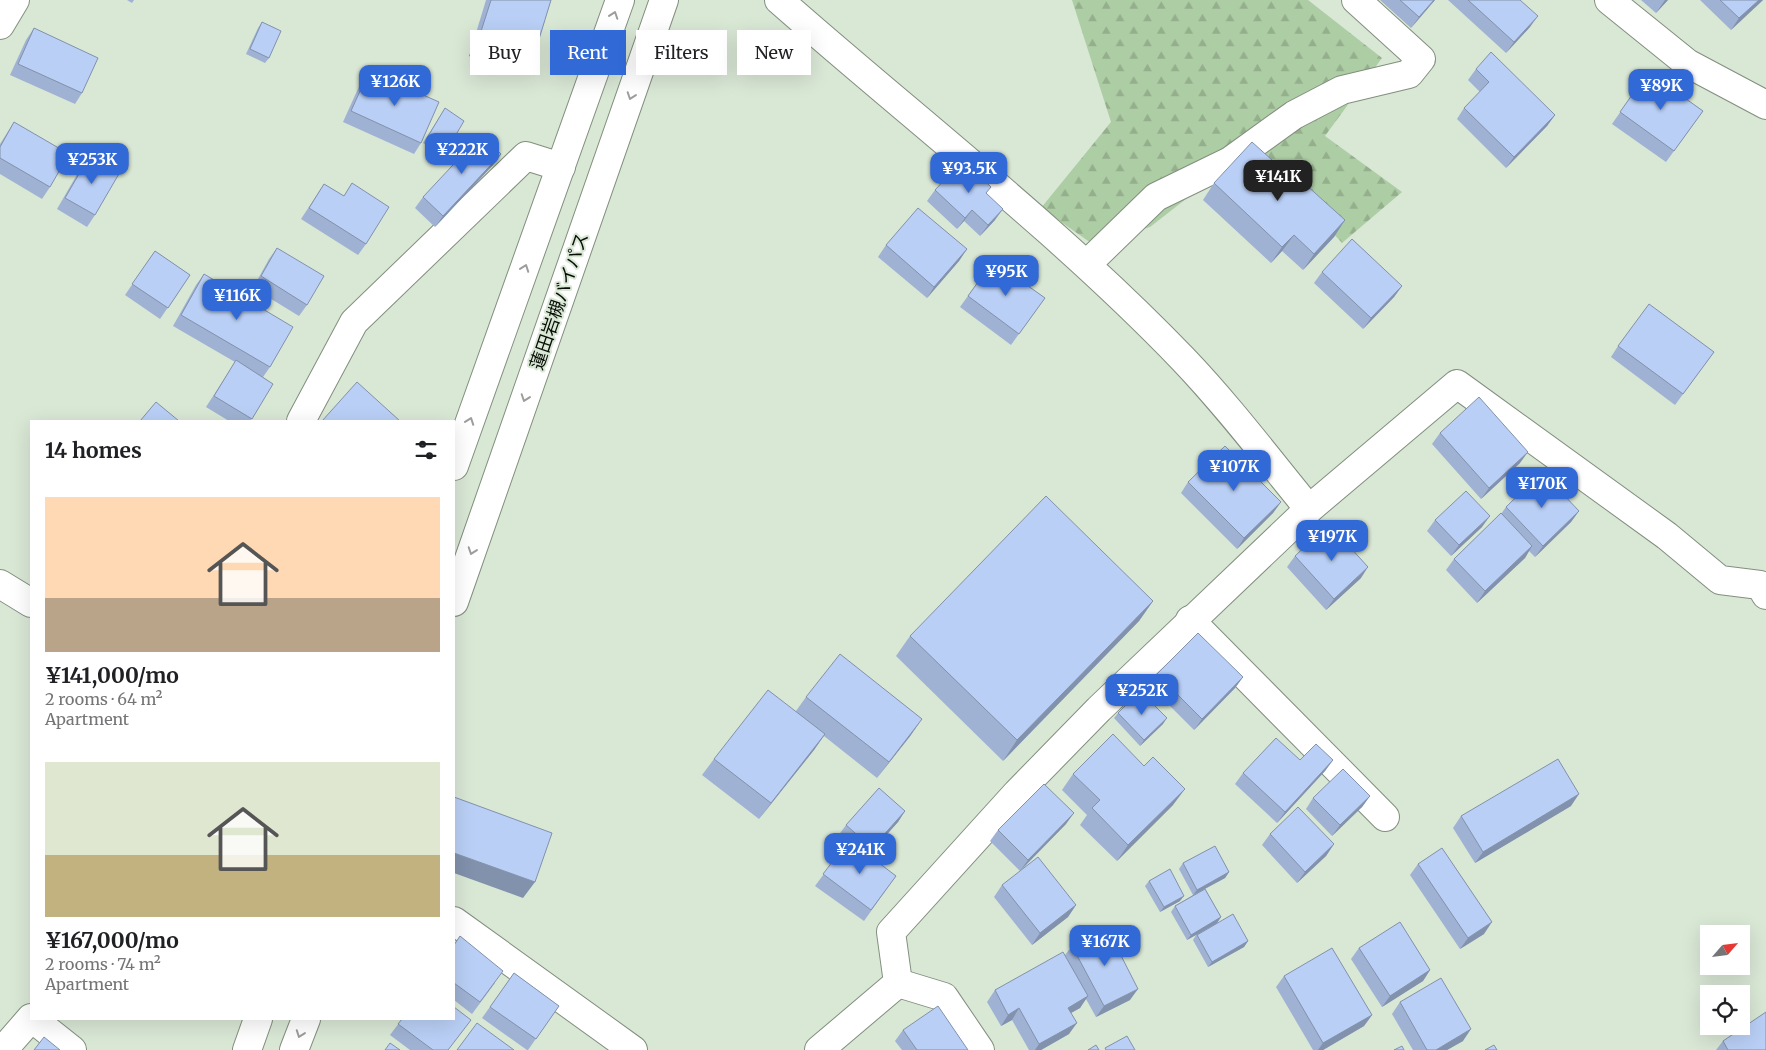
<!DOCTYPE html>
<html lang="en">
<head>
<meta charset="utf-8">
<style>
	body { margin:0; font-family:Merriweather,"Noto Sans JP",serif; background:#f2f2f2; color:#202124; height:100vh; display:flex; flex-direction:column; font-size:19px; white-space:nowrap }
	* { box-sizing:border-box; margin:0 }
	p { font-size:16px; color:#757577 }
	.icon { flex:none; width:28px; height:28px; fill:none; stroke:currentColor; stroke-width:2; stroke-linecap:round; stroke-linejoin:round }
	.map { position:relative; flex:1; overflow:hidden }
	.panel { position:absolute; left:30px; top:420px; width:425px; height:600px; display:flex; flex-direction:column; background:#fff; border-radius:0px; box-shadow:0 5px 20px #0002 }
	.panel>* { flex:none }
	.hud { position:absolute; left:470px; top:30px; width:475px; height:45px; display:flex; gap:10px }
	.needle { width:32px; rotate:62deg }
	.tools { position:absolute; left:1700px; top:925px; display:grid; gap:10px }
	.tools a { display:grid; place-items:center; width:50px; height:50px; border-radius:0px; background:#fff; box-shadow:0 5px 20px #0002; font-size:25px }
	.price { position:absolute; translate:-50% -42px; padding:0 11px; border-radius:10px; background:#3169d7; color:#fff; font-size:16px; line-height:32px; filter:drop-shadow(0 1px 2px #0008) }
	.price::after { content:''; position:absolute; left:50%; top:30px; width:15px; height:11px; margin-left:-8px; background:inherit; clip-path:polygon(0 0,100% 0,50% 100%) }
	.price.current { background:#222; color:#fff }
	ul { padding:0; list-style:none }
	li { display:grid; align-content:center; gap:10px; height:265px; padding:0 15px }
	li span { display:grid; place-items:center; height:155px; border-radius:0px; color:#555 }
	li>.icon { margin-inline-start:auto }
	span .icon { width:90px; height:90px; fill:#fffc; stroke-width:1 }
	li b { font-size:21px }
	h2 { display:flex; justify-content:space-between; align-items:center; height:60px; padding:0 15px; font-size:21px }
	.tag { padding:0 18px; border-radius:0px; background:#fff; box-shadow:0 5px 20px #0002; font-size:18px; line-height:45px }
	.tag.current { background:#3169d7; color:#fff }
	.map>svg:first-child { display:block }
</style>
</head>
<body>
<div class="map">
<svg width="1766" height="1050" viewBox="0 0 1766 1050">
	<defs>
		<pattern id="forest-firs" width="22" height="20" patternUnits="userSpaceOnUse" patternTransform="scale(1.25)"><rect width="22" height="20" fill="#adcda4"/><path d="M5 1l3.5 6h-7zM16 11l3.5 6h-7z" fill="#94af8c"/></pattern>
	</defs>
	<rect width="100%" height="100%" fill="#d9e7d5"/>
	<path fill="url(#forest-firs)" d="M1072,0H1308L1382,58L1325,136L1402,192L1342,243L1254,146L1150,227L1094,245L1041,208L1111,122Z"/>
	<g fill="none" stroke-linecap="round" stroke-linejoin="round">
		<defs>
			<g id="minor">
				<path d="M779,0C914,119 1058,229 1183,359C1228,406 1268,459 1309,509L1099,709L1017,793L891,932L898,983"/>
				<path d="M1609,0L1687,63L1766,105"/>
				<path d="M0,25L15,0"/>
				<path d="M1087,264L1156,197L1230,161L1294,115L1342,90L1409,74L1421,59L1356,0"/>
				<path d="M301,421L354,322L526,156L561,167"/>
				<path d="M1309,509L1457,384L1667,536L1720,580L1760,585L1766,595"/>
				<path d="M0,584L31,603"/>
				<path d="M1190,620L1385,817"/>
				<path d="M454,921L633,1050"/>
				<path d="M898,983L944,997L980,1050"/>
				<path d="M33,1019L72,1050"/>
				<path d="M3,1050L31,1018"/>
				<path d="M819,1050L898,983"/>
			</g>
			<g id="highway">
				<path d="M454,466L620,0"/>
				<path d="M454,602L664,0"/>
				<path d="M247,1050L258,1019"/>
				<path d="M294,1050L306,1019"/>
			</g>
		</defs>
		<use href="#minor" stroke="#828f7e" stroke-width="30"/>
		<use href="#highway" stroke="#828f7e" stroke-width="30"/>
		<use href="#minor" stroke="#fff" stroke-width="28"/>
		<use href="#highway" stroke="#fff" stroke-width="28"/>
	</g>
	<g fill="#9fb2d3">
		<path d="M127,0H134L132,3Z"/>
		<path d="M486,0H551L532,62L524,73L469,56Z"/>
		<path d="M1380,0H1435L1411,28Z"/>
		<path d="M1448,0H1520L1530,27L1506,53Z"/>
		<path d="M1641,0H1668L1656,13Z"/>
		<path d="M1700,0H1763L1731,30Z"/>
		<path d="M262,22L269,58L265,63L246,54L258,28Z"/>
		<path d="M34,28L82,93L75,104L10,75L26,40Z"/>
		<path d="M1476,69L1555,115L1547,126L1506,168L1457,119L1464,108L1480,92L1468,80Z"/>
		<path d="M369,71L421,143L414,154L343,122L361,82Z"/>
		<path d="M1648,72L1703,111L1666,162L1612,124Z"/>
		<path d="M445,108L447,150L443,156L423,143Z"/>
		<path d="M14,122L50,187L42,199L0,174V144Z"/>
		<path d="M501,154L493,165L435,227L415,208L423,197Z"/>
		<path d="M90,155L95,215L87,227L57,209L82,166Z"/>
		<path d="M1272,160L1265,170L1283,187L1345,220L1334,237L1303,270L1282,251L1271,263L1203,200L1214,183Z"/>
		<path d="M352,183L366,244L358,255L301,219L324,184L344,196Z"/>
		<path d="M935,190L987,194L995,220L980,236L964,221L957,229L927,201Z"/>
		<path d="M886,245L967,249L959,261L927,298L878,257Z"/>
		<path d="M277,248L307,305L299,316L253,288L269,259Z"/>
		<path d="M155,251L190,275L160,319L125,295Z"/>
		<path d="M993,261L1045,298L1011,345L960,307Z"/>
		<path d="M1322,272L1402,286L1394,297L1363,329L1314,283Z"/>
		<path d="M204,274L270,367L263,377L273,384L250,421H229L206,407L235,362L173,326L196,285Z"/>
		<path d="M1618,346L1714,352L1675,405L1611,357Z"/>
		<path d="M1440,433L1520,463L1481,499L1432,444Z"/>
		<path d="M1188,482L1281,502L1273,513L1237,549L1181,493Z"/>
		<path d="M1506,507L1579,511L1571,522L1535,557L1529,551L1525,558L1477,603L1446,570L1454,559L1501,514Z"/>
		<path d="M1435,520L1482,527L1451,556L1427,531Z"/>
		<path d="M1295,556L1361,578L1326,610L1287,567Z"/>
		<path d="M1153,601L1139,621L1003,761L896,656L910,636Z"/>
		<path d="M1157,674L1243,677L1235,688L1194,730L1149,685Z"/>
		<path d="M806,697L911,735L877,778L824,736L814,750L759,819L702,775L714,759L796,711Z"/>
		<path d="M1118,713L1163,724L1140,746L1114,718Z"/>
		<path d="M1300,760H1333L1325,771L1277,823L1235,784L1243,773Z"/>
		<path d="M1073,774L1173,805L1117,861L1080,825L1087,815L1062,790Z"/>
		<path d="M1370,796L1362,807L1332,836L1306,809L1313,798Z"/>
		<path d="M1571,806L1475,863L1453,828L1461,816Z"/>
		<path d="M905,811L898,822L868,855L896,876L864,921L815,886L846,844L838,836L846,825Z"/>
		<path d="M1066,824L1020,871L990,841L998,830Z"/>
		<path d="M1270,834L1334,844L1326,856L1297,883L1262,845Z"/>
		<path d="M1183,863L1229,872L1225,878L1205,889L1221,917L1217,923L1248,941L1244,947L1208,967L1193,940L1196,935L1187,940L1171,912L1175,906L1193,895L1179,869Z"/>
		<path d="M1418,864L1484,934L1460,949L1410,875Z"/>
		<path d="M1149,881L1180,901L1160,912L1145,886Z"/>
		<path d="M1002,885L1076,905L1068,917L1032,945L994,897Z"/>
		<path d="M454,945L495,983L472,1014L454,1000Z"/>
		<path d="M1072,946L1130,1000L1096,1017L1086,999L1080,1008L1071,1013L1069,1034L1041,1050H1029L1012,1020L1001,1026L987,1002L995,990L1065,955Z"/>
		<path d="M1359,948L1430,970L1423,981L1382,1007L1351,959Z"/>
		<path d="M514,973L559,1006L528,1050H527L482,1018Z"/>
		<path d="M1284,976L1372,1015L1364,1026L1323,1050H1313L1276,987Z"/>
		<path d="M1400,1002L1463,1041L1447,1050H1413L1392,1014Z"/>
		<path d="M402,1019L449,1050H410L390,1035Z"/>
		<path d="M903,1030L968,1050H902L895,1041Z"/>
		<path d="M1723,1041L1766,1050H1716Z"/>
	</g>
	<g fill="#8291ac">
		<path d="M1434,0H1435L1411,28L1419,17Z"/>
		<path d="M1665,0H1668L1656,13Z"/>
		<path d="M1759,0H1763L1731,30L1739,18Z"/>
		<path d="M1538,16L1530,27L1506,53L1514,42Z"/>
		<path d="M477,44L532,62L524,73L469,56Z"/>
		<path d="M1555,115L1547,126L1506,168L1514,157Z"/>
		<path d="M501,154L493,165L435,227L443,216Z"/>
		<path d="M1003,209L995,220L980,236L988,225Z"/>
		<path d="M972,210L964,221L957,229L965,218Z"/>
		<path d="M1345,220L1334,237L1303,270L1314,254Z"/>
		<path d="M1294,235L1282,251L1271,263L1282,247Z"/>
		<path d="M967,249L959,261L927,298L934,287Z"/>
		<path d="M1402,286L1394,297L1363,329L1371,318Z"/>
		<path d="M1528,452L1520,463L1481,499L1489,488Z"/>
		<path d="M1281,502L1273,513L1237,549L1244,538Z"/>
		<path d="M1579,511L1571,522L1535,557L1543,546Z"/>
		<path d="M1490,516L1482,527L1451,556L1459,545Z"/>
		<path d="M1532,546L1525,558L1477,603L1485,591Z"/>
		<path d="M1368,567L1361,578L1326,610L1334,599Z"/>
		<path d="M1153,601L1139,621L1003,761L1017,740Z"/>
		<path d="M1243,677L1235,688L1194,730L1202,719Z"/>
		<path d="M1167,718L1163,724L1140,746L1144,740Z"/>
		<path d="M922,719L911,735L877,778L889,762Z"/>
		<path d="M825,734L814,750L759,819L771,803Z"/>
		<path d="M1333,760L1325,771L1277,823L1285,812Z"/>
		<path d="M1185,789L1173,805L1117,861L1128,845Z"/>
		<path d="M1579,794L1571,806L1475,863L1483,852Z"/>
		<path d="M1370,796L1362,807L1332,836L1340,825Z"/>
		<path d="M905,811L898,822L864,860L872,848Z"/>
		<path d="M1074,813L1066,824L1020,871L1028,860Z"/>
		<path d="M1334,844L1326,856L1297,883L1305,872Z"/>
		<path d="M454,853L535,882L523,898L454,873Z"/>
		<path d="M1229,872L1225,878L1193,895L1197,890Z"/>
		<path d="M1184,896L1180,901L1160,912L1164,907Z"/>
		<path d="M1076,905L1068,917L1032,945L1040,933Z"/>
		<path d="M1221,917L1217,923L1187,940L1191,935Z"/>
		<path d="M1492,922L1484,934L1460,949L1468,938Z"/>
		<path d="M1248,941L1244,947L1208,967L1212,962Z"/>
		<path d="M1430,970L1423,981L1382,1007L1390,996Z"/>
		<path d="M1138,989L1130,1000L1096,1017L1104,1006Z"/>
		<path d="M1088,996L1080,1008L1060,1019L1068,1008Z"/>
		<path d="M1019,1008L1012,1020L1001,1026L1008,1015Z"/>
		<path d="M1372,1015L1364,1026L1323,1050H1318L1323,1043Z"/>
		<path d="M1077,1023L1069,1034L1041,1050H1035L1039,1044Z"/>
		<path d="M1471,1029L1463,1041L1447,1050H1436Z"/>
	</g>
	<g fill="#b9cff5" stroke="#8291ac">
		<path d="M491,0H551L532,62L477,44Z"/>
		<path d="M1400,0H1434L1419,17Z"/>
		<path d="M1468,0H1520L1538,16L1514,42Z"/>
		<path d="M1720,0H1759L1739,18Z"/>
		<path d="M262,22L281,31L269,58L250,49Z"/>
		<path d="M34,28L98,58L82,93L18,64Z"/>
		<path d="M1491,52L1555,115L1514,157L1464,108L1489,82L1476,69Z"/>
		<path d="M369,71L439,102L421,143L351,111Z"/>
		<path d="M1648,72L1703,111L1674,151L1620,112Z"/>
		<path d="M445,108L464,121L447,150L427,138Z"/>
		<path d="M14,122L69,154L50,187L0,158V147Z"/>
		<path d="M481,135L501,154L443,216L423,197Z"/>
		<path d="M1252,142L1272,160L1264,169L1283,187L1295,175L1345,220L1314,254L1294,235L1282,247L1214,183Z"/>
		<path d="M90,155L120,172L95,215L65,198Z"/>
		<path d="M963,160L991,187L986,193L1003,209L988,225L972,210L965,218L935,190Z"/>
		<path d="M352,183L389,207L366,244L309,208L324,184L344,196Z"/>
		<path d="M918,208L967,249L934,287L886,245Z"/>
		<path d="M1352,239L1402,286L1371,318L1322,272Z"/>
		<path d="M277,248L324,276L307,305L261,276Z"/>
		<path d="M155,251L190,275L168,308L132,284Z"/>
		<path d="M993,261L1045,298L1019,334L968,296Z"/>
		<path d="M204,274L293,327L270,367L181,315Z"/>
		<path d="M1649,304L1714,352L1683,394L1618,346Z"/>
		<path d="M236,360L273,384L252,419L214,396Z"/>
		<path d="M357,382L400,421H322Z"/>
		<path d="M1479,397L1528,452L1489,488L1440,433Z"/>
		<path d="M156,402L179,421H140Z"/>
		<path d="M1225,446L1281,502L1244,538L1188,482Z"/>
		<path d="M1542,472L1579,511L1543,546L1506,507Z"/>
		<path d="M1466,491L1490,516L1459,545L1435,520Z"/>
		<path d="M1046,496L1153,601L1017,740L910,636Z"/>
		<path d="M1501,513L1532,546L1485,591L1454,559Z"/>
		<path d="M1329,524L1368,567L1334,599L1295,556Z"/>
		<path d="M1198,633L1243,677L1202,719L1157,674Z"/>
		<path d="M840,654L922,719L889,762L806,697Z"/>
		<path d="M768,690L825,734L771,803L714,759Z"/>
		<path d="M1140,691L1167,718L1144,740L1118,713Z"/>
		<path d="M1113,734L1144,766L1153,757L1185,789L1128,845L1092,808L1100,800L1073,774Z"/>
		<path d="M1276,738L1300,760L1316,744L1333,760L1285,812L1243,773Z"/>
		<path d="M1558,759L1579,794L1483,852L1461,816Z"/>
		<path d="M1343,769L1370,796L1340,825L1313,798Z"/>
		<path d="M1044,784L1074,813L1028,860L998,830Z"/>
		<path d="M879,788L905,811L872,848L846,825Z"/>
		<path d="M454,797L552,833L535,882L454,853Z"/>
		<path d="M1298,807L1334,844L1305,872L1270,834Z"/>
		<path d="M849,840L896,876L871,910L823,874Z"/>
		<path d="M1215,846L1229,872L1197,890L1183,863Z"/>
		<path d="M1442,848L1492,922L1468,938L1418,864Z"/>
		<path d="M1038,857L1076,905L1040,933L1002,885Z"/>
		<path d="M1170,869L1184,896L1164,907L1149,881Z"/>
		<path d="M1205,889L1221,917L1191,935L1175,906Z"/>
		<path d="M1233,914L1248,941L1212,962L1197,935Z"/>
		<path d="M1400,922L1430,970L1390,996L1359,948Z"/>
		<path d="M1107,928L1138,989L1104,1006L1072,946Z"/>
		<path d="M460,936L503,971L480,1002L454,983V945Z"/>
		<path d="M1332,948L1372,1015L1323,1043L1284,976Z"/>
		<path d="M1063,952L1088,996L1068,1008L1077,1023L1039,1044L1019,1008L1008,1015L995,990Z"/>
		<path d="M514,973L559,1006L536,1039L490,1007Z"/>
		<path d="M1441,978L1471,1029L1436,1050H1427L1400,1002Z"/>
		<path d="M938,1006L968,1050H917L903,1030Z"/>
		<path d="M454,1007L471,1020L448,1050H433L398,1024L402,1019H454Z"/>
		<path d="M1766,1012V1050H1728L1723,1041Z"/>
		<path d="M477,1023L514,1050H457Z"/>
		<path d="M1127,1036L1135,1050H1106L1105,1048Z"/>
		<path d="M44,1037L60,1050H34Z"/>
		<path d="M390,1043L400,1050H385Z"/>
		<path d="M1096,1045L1099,1050H1088Z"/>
		<path d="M1494,1045L1497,1050H1485Z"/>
		<path d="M1402,1046L1404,1050H1394Z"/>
	</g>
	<defs><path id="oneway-chevron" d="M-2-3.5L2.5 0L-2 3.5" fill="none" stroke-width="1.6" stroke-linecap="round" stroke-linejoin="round" transform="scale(1.25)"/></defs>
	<g stroke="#9d9e9c">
		<use href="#oneway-chevron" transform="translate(614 15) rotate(-71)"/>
		<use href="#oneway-chevron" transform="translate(631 96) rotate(109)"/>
		<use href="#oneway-chevron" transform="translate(525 268) rotate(-70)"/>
		<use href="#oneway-chevron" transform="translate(525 398) rotate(109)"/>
		<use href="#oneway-chevron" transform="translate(470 421) rotate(-70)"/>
		<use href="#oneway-chevron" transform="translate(472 551) rotate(109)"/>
		<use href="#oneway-chevron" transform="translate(300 1034) rotate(110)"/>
	</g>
	<g text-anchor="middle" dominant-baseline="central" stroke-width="4" stroke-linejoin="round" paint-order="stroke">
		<g font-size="18" fill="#090d08" stroke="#d9e7d5">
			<text transform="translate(559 301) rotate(-71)">蓮田岩槻バイパス</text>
		</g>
	</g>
</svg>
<div class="tools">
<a><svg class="needle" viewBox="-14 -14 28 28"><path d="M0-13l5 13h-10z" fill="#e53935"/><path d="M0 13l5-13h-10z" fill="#757577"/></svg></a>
<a><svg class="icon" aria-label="locate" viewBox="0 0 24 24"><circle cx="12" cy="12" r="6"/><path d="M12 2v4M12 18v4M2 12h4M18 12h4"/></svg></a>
</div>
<b class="price" style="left:395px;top:107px">¥126K</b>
<b class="price" style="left:1661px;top:111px">¥89K</b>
<b class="price" style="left:462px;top:175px">¥222K</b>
<b class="price" style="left:92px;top:185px">¥253K</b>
<b class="price" style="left:969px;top:194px">¥93.5K</b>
<b class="price current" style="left:1278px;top:202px">¥141K</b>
<b class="price" style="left:1006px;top:297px">¥95K</b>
<b class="price" style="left:237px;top:321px">¥116K</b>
<b class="price" style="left:1234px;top:492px">¥107K</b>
<b class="price" style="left:1542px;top:509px">¥170K</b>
<b class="price" style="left:1332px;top:562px">¥197K</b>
<b class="price" style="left:1142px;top:716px">¥252K</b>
<b class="price" style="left:860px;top:875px">¥241K</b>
<b class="price" style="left:1105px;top:967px">¥167K</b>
<div class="hud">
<a class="tag">Buy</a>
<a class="tag current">Rent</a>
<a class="tag">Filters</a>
<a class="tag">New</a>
</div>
<section class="panel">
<h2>14 homes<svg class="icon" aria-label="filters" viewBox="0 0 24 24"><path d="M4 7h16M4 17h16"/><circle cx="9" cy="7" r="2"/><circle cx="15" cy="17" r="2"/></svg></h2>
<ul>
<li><span style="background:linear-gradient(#ffd9b3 65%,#b9a48a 0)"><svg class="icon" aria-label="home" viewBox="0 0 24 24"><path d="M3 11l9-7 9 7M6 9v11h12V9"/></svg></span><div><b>¥141,000/mo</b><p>2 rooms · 64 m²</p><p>Apartment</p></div></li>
<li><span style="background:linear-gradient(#dfe7d0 60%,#c2b280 0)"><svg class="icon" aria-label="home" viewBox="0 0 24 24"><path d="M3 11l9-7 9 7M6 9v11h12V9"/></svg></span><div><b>¥167,000/mo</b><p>2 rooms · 74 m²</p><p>Apartment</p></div></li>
</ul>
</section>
</div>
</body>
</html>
